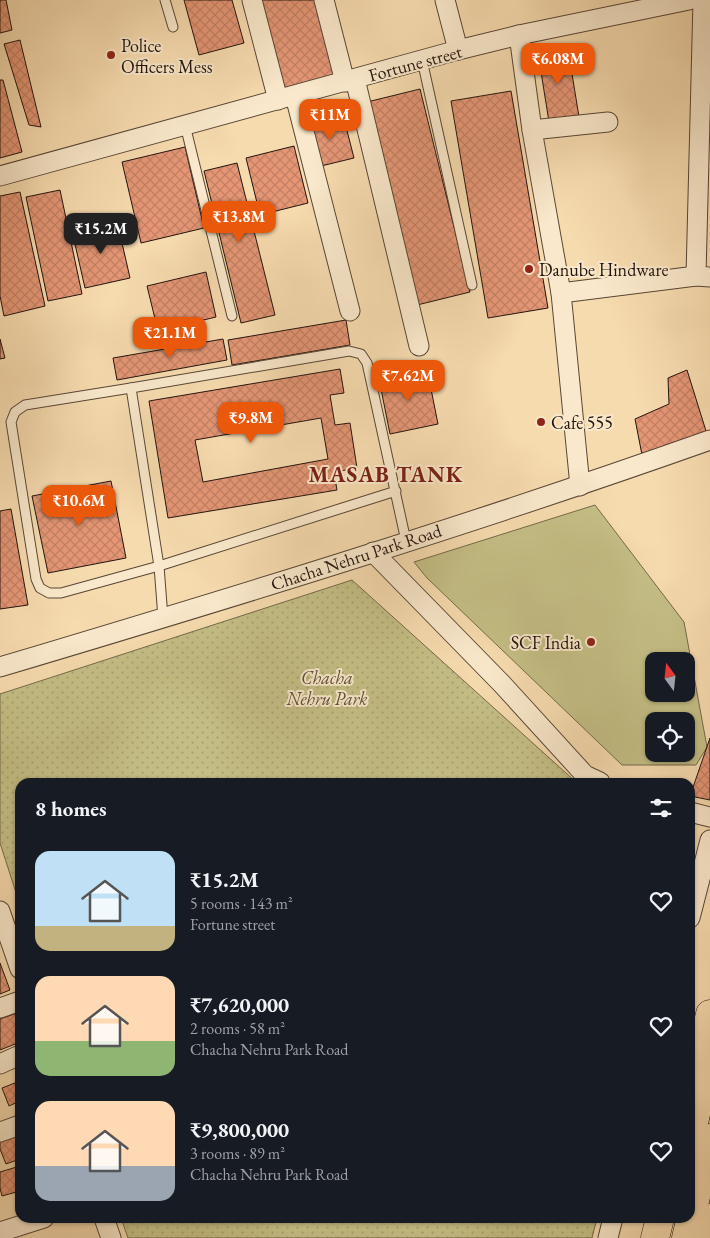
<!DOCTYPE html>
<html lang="en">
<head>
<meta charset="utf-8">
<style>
	body { margin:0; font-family:"EB Garamond",serif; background:#20242c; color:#f1f3f6; height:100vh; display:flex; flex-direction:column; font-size:19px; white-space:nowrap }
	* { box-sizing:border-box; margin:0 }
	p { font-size:16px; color:#9ea1a6 }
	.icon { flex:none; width:28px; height:28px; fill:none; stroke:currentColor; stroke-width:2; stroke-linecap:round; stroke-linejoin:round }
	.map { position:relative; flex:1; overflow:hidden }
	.panel { position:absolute; left:15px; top:778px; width:680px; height:445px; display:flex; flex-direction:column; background:#171b24; border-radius:15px; box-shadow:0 1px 4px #0004 }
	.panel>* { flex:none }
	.needle { width:32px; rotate:345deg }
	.controls { position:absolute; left:645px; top:652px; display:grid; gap:10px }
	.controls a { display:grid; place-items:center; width:50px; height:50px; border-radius:10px; background:#171b24; box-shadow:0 1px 4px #0004; font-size:25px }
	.price { position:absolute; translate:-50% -42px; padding:0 11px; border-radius:10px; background:#ea580c; color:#fff; font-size:16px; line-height:32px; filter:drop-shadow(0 1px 2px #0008) }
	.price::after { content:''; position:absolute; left:50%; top:30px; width:15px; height:11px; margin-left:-8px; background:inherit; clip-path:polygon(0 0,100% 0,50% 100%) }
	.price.active { background:#222; color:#fff }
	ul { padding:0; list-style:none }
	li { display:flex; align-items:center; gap:15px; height:125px; padding:0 20px }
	li span { display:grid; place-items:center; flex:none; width:140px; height:100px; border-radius:15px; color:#555 }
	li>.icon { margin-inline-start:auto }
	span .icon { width:60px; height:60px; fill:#fffc; stroke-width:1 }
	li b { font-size:21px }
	h2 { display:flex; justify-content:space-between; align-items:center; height:60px; padding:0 20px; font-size:21px }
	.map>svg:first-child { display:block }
</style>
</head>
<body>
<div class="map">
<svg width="710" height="1238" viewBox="0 0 710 1238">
	<defs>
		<pattern id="park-dots" width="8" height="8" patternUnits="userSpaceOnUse" patternTransform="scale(1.25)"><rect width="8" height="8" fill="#c4be85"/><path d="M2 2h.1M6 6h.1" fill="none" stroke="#a8a272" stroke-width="1.8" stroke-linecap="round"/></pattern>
		<pattern id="building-cross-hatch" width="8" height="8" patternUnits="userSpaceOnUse" patternTransform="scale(1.25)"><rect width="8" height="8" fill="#e49675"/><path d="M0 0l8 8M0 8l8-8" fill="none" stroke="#c38064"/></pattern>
	</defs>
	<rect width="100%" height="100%" fill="#f6dbaf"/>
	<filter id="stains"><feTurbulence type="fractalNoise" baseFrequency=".004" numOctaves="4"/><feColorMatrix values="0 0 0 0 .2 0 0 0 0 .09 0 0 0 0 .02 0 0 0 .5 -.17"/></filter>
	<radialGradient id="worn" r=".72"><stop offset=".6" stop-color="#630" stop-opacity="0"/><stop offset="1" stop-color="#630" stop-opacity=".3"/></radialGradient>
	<g fill="url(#park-dots)" stroke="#74694a">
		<path d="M352,580L576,782H20V905L0,843V694Z"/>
		<path d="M121,1218H597L592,1238H128Z"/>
	</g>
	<path fill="#c4be85" stroke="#74694a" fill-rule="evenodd" d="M595,505L684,622L707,747L696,765H622L427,578L414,562ZM654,661H686V694H654ZM654,721H686V754H654Z"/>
	<g fill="url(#building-cross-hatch)" stroke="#23140e" fill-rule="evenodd">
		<path d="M0,0H6L12,30L0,33Z"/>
		<path d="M184,0H232L244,43L199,55Z"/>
		<path d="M260,0H318L340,78L285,93Z"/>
		<path d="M20,40L41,127L29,125L4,44Z"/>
		<path d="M568,49L579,117L549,122L538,53Z"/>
		<path d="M0,80H3L22,152L0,158Z"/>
		<path d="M420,89L470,292L413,306L363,103Z"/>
		<path d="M511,91L548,308L488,318L451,101Z"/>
		<path d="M343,115L354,158L317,167L306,124Z"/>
		<path d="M294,146L308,203L260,215L246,158Z"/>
		<path d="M185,147L204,228L141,243L122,162Z"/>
		<path d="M237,163L275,315L241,323L204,171Z"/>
		<path d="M60,190L82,294L48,301L26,197Z"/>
		<path d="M20,192L45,306L4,316L0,296V196Z"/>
		<path d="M117,221L130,278L85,288L72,231Z"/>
		<path d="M206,272L216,317L158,331L147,286Z"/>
		<path d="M346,320L350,345L232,365L228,340Z"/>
		<path d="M0,339L5,358L0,359Z"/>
		<path d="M223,339L227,360L117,380L113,358Z"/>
		<path d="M340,369L344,393L330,395L335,425L350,423L357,468L334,472L337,490L168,518L149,401ZM321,418L328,459L203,482L195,440Z"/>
		<path d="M427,369L438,424L390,434L379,379Z"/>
		<path d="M687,370L706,431L643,460L635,419L669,404L668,378Z"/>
		<path d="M111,481L126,558L48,573L32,496Z"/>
		<path d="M11,509L28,605L0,609V511Z"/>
		<path d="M710,738V800L690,796Z"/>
		<path d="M0,963L10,990L0,994Z"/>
		<path d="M17,1013L20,1021V1042L0,1050V1019Z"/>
		<path d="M20,1081V1101L9,1106L2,1088Z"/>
		<path d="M20,1127V1159L6,1164L0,1149V1134Z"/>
		<path d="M20,1166V1191L2,1196L0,1188V1172Z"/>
	</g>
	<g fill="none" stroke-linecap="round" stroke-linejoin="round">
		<defs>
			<g id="service">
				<path d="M165,0L173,27"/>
				<path d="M422,60L472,285"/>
				<path d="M185,125L232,316"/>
				<path d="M131,388L159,566L163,618"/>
				<path d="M396,491L159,566L61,593H49L40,588L36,579L11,422L15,412L25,405L131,388L349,351L361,354L367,363L406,541"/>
			</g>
			<g id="minor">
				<path d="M252,0L278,100"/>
				<path d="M324,0L345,82"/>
				<path d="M445,0L458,50"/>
				<path d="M703,0L696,276L710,277"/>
				<path d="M519,35L532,130L561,293L580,486"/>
				<path d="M355,79L419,346"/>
				<path d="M295,96L350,311"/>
				<path d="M532,130L608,122"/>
				<path d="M0,176L458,50L519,35L689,0"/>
				<path d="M561,293L696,276"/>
				<path d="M373,552L502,684L585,775L600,782"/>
				<path d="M0,667C238,596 476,523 710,440"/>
				<path d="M690,812L710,817"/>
				<path d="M0,911L20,969"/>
				<path d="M690,918L710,840"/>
				<path d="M0,1008L20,1001"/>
				<path d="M0,1064L20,1055"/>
				<path d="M0,1132L20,1125"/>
				<path d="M104,1218L111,1238"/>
				<path d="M0,1232L44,1218"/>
				<path d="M608,1238L613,1218"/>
			</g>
			<g id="primary">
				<path d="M694,1082L710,1014"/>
				<path d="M655,1238L660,1218"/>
				<path d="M705,1238L710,1218"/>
			</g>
			<g id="trunk">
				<path d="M690,1139L710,1056"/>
				<path d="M686,1238L710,1138"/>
			</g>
		</defs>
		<use href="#service" stroke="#584636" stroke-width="11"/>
		<use href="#minor" stroke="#584636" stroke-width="21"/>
		<use href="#primary" stroke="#23140e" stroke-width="29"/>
		<use href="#trunk" stroke="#23140e" stroke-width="29"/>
		<use href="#service" stroke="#f9e8cb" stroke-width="9"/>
		<use href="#minor" stroke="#f9e8cb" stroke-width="19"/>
		<use href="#primary" stroke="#f6dbaf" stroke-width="28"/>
		<use href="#trunk" stroke="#f6dbaf" stroke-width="28"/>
	</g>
	<g fill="#8f2418" stroke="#f9e8cb" stroke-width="2">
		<circle cx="111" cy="55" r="5"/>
		<circle cx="529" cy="269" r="5"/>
		<circle cx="541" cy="422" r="5"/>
		<circle cx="591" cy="642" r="5"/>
	</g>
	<g text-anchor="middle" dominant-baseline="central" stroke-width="4" stroke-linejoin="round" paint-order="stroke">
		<g font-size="18" fill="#23140e" stroke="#f9e8cb" text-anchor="start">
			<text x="121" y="45">Police<tspan x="121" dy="21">Officers Mess</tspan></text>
			<text x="539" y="269">Danube Hindware</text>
			<text x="551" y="422">Cafe 555</text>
			<text x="581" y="642" text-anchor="end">SCF India</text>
		</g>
		<g font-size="18" fill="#23140e" stroke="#f9e8cb">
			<text transform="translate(415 63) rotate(-15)">Fortune street</text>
			<text transform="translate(356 557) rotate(-18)">Chacha Nehru Park Road</text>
		</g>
		<g font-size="18" font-style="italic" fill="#5b5038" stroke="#f9e8cb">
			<text x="327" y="677">Chacha<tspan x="327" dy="21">Nehru Park</tspan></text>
		</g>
		<g font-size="22" font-weight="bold" letter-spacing="1" fill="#7a1f14" stroke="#f9e8cb">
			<text x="386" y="474">MASAB TANK</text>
		</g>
	</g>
	<rect width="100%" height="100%" filter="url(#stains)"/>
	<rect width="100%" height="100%" fill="url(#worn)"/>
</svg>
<div class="controls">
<a><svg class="needle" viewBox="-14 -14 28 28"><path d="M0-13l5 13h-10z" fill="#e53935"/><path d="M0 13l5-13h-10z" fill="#9ea1a6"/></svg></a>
<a><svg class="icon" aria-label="locate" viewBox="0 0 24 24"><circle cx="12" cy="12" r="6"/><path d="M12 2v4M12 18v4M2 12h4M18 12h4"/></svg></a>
</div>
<b class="price" style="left:558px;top:85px">₹6.08M</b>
<b class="price" style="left:330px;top:141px">₹11M</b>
<b class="price" style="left:239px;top:243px">₹13.8M</b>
<b class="price active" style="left:101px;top:255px">₹15.2M</b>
<b class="price" style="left:170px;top:359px">₹21.1M</b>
<b class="price" style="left:408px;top:402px">₹7.62M</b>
<b class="price" style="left:251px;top:444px">₹9.8M</b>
<b class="price" style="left:79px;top:527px">₹10.6M</b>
<section class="panel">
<h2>8 homes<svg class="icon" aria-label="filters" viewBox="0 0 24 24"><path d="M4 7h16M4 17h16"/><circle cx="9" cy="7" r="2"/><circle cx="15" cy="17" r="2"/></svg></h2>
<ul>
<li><span style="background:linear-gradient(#bfe0f5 75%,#c2b280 0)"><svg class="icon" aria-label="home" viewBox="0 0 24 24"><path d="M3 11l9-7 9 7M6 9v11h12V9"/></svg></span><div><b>₹15.2M</b><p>5 rooms · 143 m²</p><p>Fortune street</p></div><svg class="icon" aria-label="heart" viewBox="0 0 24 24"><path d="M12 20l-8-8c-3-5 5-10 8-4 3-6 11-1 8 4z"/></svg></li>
<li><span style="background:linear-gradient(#ffd9b3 65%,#8fb573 0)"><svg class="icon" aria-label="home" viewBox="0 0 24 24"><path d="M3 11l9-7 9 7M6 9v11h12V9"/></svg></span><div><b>₹7,620,000</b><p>2 rooms · 58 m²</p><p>Chacha Nehru Park Road</p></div><svg class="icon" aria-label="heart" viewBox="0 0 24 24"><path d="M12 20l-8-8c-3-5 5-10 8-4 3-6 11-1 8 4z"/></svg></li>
<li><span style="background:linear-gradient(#ffd9b3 65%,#9aa5b1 0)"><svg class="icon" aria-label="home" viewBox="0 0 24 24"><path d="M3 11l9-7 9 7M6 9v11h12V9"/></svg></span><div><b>₹9,800,000</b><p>3 rooms · 89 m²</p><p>Chacha Nehru Park Road</p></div><svg class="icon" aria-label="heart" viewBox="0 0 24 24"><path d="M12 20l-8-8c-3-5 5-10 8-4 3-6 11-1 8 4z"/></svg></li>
</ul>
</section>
</div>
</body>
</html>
